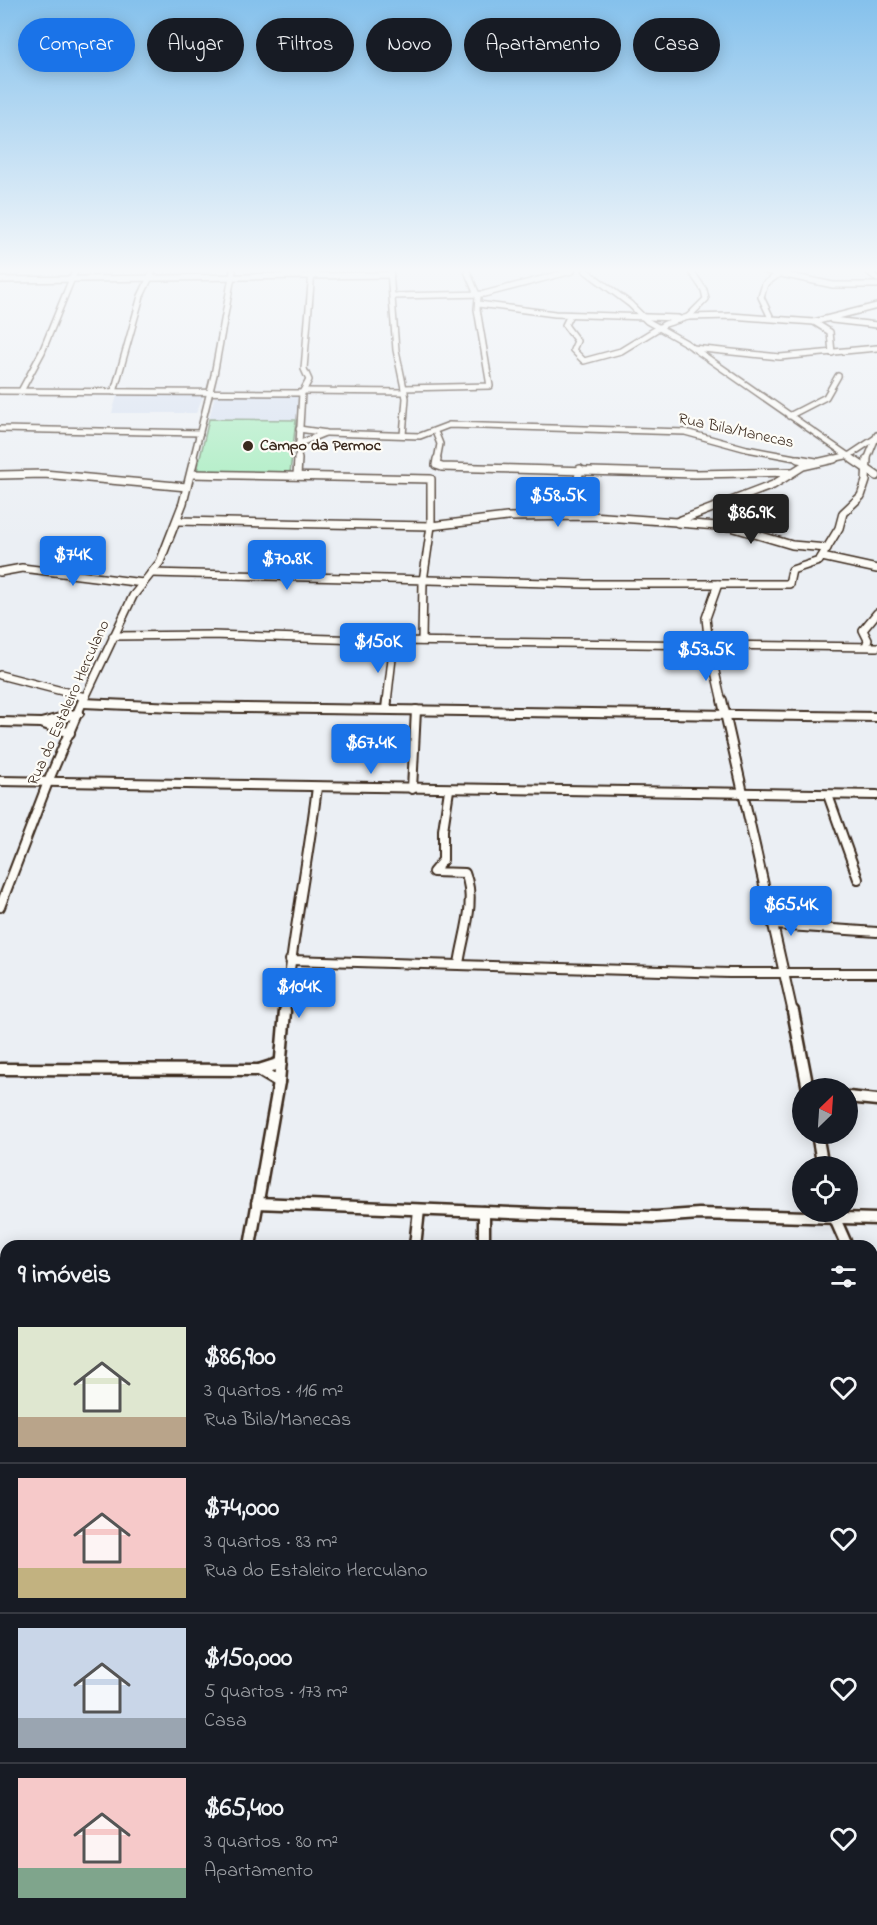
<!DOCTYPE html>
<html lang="pt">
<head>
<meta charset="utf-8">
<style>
	body { margin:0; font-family:"Indie Flower",sans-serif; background:#242831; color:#f1f3f6; height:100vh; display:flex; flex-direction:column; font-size:22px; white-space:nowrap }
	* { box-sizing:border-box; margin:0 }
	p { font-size:20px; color:#9ea1a6 }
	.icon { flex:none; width:33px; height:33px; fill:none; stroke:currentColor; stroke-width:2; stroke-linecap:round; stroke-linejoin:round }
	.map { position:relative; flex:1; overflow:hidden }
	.sheet { position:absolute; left:0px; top:1240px; width:878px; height:686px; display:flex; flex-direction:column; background:#171b24; border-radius:18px 18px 0 0; box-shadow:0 3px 15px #0003 }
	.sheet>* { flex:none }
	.guide { position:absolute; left:18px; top:18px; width:842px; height:54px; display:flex; gap:12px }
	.needle { width:39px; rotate:25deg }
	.controls { position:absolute; left:792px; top:1078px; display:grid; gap:12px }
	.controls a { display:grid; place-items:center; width:66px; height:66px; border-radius:50%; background:#171b24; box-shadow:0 3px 15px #0003; font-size:30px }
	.price { position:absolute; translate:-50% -51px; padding:0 14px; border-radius:6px; background:#1a73e8; color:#fff; font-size:20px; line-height:39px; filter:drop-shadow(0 2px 3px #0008) }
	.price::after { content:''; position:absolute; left:50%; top:36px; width:18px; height:14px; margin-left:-9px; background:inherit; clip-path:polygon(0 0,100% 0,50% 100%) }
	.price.active { background:#222; color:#fff }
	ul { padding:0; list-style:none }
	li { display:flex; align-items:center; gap:18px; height:150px; padding:0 18px }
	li+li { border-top:2px solid #363941 }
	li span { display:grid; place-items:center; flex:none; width:168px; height:120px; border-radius:0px; color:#555 }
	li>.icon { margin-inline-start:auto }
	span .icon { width:72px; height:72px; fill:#fffc; stroke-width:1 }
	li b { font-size:26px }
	h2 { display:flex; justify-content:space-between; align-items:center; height:72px; padding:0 18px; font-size:26px }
	.chip { padding:0 21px; border-radius:27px; background:#171b24; box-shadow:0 3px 15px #0003; font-size:21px; line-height:54px }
	.chip.active { background:#1a73e8; color:#fff }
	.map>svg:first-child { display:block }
</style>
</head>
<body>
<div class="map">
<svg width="877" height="1925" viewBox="0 0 877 1925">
	<rect width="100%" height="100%" fill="#ebeff4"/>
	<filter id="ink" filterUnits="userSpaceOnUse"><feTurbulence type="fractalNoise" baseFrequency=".0167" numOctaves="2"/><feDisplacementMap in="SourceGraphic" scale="12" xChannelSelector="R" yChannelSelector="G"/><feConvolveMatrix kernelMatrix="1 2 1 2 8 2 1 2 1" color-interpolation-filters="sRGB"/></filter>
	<g filter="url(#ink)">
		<g fill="#d5dff0">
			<path d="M215,395L298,396L296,420L209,419Z"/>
			<path d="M117,396H203L196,413H112Z"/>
		</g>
		<path fill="#a2ecbb" stroke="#6e8b6c" stroke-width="1.5" d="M209,419L296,420L290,473L197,471Z"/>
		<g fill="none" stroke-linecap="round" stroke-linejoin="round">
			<defs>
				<g id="street-far4">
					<path d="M390,271L396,350L406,398L403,435"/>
					<path d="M586,271L630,304L647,321L686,343L854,460"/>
					<path d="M767,271L833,285H877"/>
					<path d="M868,271L877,279"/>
					<path d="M0,280L391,275"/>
					<path d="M393,296L484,294L572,271"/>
					<path d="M478,304L555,314L678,318"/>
					<path d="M570,315L565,325L577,341L573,350L584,361L621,351L665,324L688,317L731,316L814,322L877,306"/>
					<path d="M688,317L706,299L704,290L691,271"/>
					<path d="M771,318L761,297L765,284L779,274"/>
					<path d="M832,320L877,325"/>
					<path d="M814,322L830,332L832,353"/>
					<path d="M693,348L780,357L877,348"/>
					<path d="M404,388L490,386L477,309L478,297L467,271"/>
					<path d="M0,391L302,393"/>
					<path d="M21,391L42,352L75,271"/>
					<path d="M303,391L405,392"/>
					<path d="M114,392L141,296L153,271"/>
					<path d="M789,416L826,397L838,376"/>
					<path d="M0,429L200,433"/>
					<path d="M299,429L327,433L420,436L449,425L685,432L747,449L806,460"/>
					<path d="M436,434L440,444L437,460"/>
					<path d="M298,444L325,433"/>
					<path d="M193,460L214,375L233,271"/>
					<path d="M298,460L302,393L309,380L304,369L312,271"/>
					<path d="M828,460L850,455L874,439"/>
					<path d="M867,460L877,435"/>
				</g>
				<g id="street-far3">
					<path d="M437,459L436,465L442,467L696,474L792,472"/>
					<path d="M798,459L816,462"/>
					<path d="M852,459L877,476"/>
					<path d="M191,474L431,479V526L423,581L422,641"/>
					<path d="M0,475L44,474L187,487"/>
					<path d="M297,476L298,459"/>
					<path d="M570,516L580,469"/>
					<path d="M177,521L431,526L507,517L591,516L676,522L773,485L803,466L834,459"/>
					<path d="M678,523L731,527L792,545L827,548"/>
					<path d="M822,557L877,569"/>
					<path d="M0,572L22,568L143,583"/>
					<path d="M151,573L586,584H789L792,570L819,561L839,528L843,513L861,496L866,481L867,459"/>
					<path d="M718,584L706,618L709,645L722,702"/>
					<path d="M113,636L212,635L394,641L877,647"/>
					<path d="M866,646L868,640L863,630L877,613"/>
					<path d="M0,675L85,697"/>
					<path d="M83,702L133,596L160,562L183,503L194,459"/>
					<path d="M387,702L394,641"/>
				</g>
				<g id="street-far2">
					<path d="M722,700L793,1013"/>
					<path d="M83,703L175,707L877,717"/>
					<path d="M386,709L387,700"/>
					<path d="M0,722L41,723L79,713"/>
					<path d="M41,723L70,733"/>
					<path d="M0,781L877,795"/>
					<path d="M412,789L416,710"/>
					<path d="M449,790L443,830V860L433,872L465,873C477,902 463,935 459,964"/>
					<path d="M828,795L858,879"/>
					<path d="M0,907L48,782L83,700"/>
					<path d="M774,925L877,932"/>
					<path d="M290,960L729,973H877"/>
					<path d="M285,1013C292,937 308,863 317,787"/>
				</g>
				<g id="street-far1">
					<path d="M793,1011L808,1089"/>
					<path d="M0,1069L259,1070L281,1063"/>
					<path d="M259,1070L279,1082"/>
					<path d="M848,1097L877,1100"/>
					<path d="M817,1134L823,1167"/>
					<path d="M257,1203L559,1215L656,1217L699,1214L877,1219"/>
					<path d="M484,1212V1246"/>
					<path d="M832,1212L847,1246"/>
					<path d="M250,1246L279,1082L285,1011"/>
					<path d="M415,1246L419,1210"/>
					<path d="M872,1409V1412"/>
				</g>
				<g id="street">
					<path d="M872,1411L877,1444"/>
					<path d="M0,1537H6"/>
					<path d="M872,1570H877"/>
					<path d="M872,1727H877"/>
					<path d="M802,1920V1925"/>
					<path d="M161,1925L162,1920"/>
				</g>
			</defs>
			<use href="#street-far4" stroke="#3b2a1e" stroke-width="8"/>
			<use href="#street-far3" stroke="#3b2a1e" stroke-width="10"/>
			<use href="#street-far2" stroke="#3b2a1e" stroke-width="12"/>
			<use href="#street-far1" stroke="#3b2a1e" stroke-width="15"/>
			<use href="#street" stroke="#3b2a1e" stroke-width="18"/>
			<use href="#street-far4" stroke="#fdfcf7" stroke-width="5"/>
			<use href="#street-far3" stroke="#fdfcf7" stroke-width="7"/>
			<use href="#street-far2" stroke="#fdfcf7" stroke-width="8"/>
			<use href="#street-far1" stroke="#fdfcf7" stroke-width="10"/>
			<use href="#street" stroke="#fdfcf7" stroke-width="14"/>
		</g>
	</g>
	<linearGradient id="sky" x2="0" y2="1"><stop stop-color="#85c1ec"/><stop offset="0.5" stop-color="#f6f8fa"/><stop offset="1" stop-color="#f6f8fa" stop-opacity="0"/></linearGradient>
	<rect width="877" height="541" fill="url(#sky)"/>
	<circle fill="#3b2a1e" stroke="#fdfcf7" stroke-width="2" cx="248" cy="446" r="6"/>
	<g text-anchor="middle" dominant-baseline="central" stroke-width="4.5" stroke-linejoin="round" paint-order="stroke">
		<g font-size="16" fill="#3b2a1e" stroke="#fdfcf7">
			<text transform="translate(736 431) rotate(12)">Rua Bila/Manecas</text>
			<text transform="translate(69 703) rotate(-66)">Rua do Estaleiro Herculano</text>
		</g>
		<g font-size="16" font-weight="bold" fill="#3b2a1e" stroke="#fdfcf7" text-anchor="start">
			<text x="260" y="446">Campo da Permoc</text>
		</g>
	</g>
</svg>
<div class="controls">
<a><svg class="needle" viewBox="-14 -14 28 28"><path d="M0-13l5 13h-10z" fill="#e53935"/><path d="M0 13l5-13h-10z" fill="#9ea1a6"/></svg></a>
<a><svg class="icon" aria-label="locate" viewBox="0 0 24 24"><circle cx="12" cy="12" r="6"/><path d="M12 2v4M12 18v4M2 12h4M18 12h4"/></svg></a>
</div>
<b class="price" style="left:558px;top:528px">$58.5K</b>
<b class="price active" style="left:751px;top:545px">$86.9K</b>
<b class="price" style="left:73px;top:587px">$74K</b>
<b class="price" style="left:287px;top:591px">$70.8K</b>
<b class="price" style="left:378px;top:674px">$150K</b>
<b class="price" style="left:706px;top:682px">$53.5K</b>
<b class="price" style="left:371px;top:775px">$67.4K</b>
<b class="price" style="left:791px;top:937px">$65.4K</b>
<b class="price" style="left:299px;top:1019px">$104K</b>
<div class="guide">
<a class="chip active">Comprar</a>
<a class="chip">Alugar</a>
<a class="chip">Filtros</a>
<a class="chip">Novo</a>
<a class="chip">Apartamento</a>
<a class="chip">Casa</a>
</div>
<section class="sheet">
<h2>9 imóveis<svg class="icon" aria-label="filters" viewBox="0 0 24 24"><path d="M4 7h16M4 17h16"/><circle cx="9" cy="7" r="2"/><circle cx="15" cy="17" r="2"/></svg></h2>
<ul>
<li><span style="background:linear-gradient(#dfe7d0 75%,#b9a48a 0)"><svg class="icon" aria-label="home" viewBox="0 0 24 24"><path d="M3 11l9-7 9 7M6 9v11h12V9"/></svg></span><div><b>$86,900</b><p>3 quartos · 116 m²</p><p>Rua Bila/Manecas</p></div><svg class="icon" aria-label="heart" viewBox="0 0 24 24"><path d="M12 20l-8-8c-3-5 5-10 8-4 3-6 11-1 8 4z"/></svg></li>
<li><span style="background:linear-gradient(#f6c9c9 75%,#c2b280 0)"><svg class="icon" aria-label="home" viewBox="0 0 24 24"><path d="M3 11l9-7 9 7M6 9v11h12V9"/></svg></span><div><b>$74,000</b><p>3 quartos · 83 m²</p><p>Rua do Estaleiro Herculano</p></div><svg class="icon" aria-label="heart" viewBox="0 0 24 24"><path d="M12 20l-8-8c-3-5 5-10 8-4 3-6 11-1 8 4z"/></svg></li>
<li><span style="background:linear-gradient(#c9d6e8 75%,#9aa5b1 0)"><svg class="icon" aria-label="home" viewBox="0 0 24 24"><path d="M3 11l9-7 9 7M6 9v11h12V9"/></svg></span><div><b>$150,000</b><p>5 quartos · 173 m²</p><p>Casa</p></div><svg class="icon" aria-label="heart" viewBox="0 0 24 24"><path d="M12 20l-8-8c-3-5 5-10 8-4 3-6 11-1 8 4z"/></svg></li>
<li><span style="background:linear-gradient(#f6c9c9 75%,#7fa58c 0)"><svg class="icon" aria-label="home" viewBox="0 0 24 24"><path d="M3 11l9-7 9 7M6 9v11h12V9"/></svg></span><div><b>$65,400</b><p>3 quartos · 80 m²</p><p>Apartamento</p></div><svg class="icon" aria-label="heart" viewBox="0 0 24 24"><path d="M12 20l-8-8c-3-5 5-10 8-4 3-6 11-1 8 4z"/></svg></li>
</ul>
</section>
</div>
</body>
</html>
